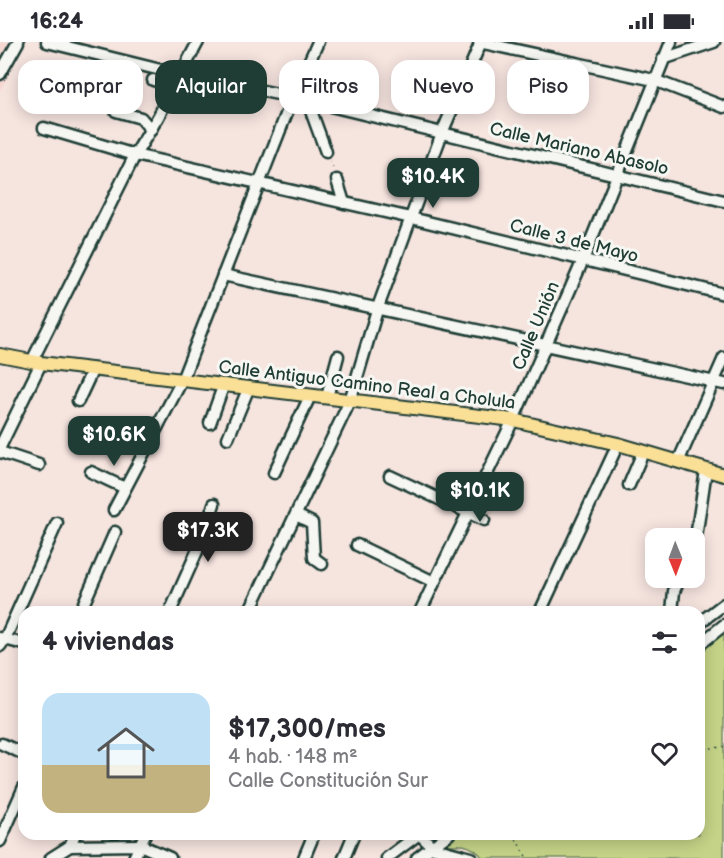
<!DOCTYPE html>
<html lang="es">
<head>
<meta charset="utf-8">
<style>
	body { margin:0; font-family:"Balsamiq Sans",sans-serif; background:#f7f7f7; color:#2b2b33; height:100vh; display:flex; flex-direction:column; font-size:22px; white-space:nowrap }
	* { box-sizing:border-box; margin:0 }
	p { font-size:20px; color:#7c7c81 }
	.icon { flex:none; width:33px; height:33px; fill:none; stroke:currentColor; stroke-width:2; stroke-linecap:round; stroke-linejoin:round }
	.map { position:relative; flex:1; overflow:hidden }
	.sheet { position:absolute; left:18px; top:564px; width:687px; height:234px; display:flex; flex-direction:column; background:#fff; border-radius:18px; box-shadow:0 3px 15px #0003 }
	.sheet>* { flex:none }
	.banner { position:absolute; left:18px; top:18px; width:688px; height:54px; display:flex; gap:12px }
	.needle { width:39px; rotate:179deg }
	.tools { position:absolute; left:645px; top:486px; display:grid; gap:12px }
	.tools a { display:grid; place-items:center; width:60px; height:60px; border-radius:12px; background:#fff; box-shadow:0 3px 15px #0003; font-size:30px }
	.price { position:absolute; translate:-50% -51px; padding:0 14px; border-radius:12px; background:#1f3d34; color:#fff; font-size:20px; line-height:39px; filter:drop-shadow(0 2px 3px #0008) }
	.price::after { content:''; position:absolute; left:50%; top:36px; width:18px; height:14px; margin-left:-9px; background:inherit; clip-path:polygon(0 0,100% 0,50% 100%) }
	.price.selected { background:#222; color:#fff }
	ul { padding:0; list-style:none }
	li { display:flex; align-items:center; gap:18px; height:150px; padding:0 24px }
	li+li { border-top:2px solid #e1e1e2 }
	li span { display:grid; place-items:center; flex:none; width:168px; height:120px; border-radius:18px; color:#555 }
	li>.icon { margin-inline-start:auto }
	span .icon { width:72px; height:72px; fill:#fffc; stroke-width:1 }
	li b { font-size:26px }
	h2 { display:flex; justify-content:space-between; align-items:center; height:72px; padding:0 24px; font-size:26px }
	.chip { padding:0 21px; border-radius:18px; background:#fff; box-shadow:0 3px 15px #0003; font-size:21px; line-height:54px }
	.chip.selected { background:#1f3d34; color:#fff }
	.status { display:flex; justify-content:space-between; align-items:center; height:42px; padding:0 30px; background:#fff; direction:ltr }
	.status svg { height:16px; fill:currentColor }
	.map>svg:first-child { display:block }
</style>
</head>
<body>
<div class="status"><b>16:24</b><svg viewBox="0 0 49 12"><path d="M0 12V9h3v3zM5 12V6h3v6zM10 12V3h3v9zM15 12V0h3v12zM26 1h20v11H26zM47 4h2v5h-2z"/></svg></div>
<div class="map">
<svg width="724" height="816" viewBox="0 0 724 816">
	<rect width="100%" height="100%" fill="#f6e4df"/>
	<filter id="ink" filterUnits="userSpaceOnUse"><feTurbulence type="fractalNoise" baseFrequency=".0167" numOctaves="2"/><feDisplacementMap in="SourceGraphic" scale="12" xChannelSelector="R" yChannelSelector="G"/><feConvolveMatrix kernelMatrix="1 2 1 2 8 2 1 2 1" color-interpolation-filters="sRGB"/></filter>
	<g filter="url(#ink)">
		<path fill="#f6d8d2" d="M0,0H26L0,49Z"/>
		<path fill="#c4d387" stroke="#72885e" stroke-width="1.5" d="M724,582V816H483C468,797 454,803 432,805L449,792H699V601Z"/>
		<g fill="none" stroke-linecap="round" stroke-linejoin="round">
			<defs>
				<g id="minor">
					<path d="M47,0L181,33L293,55L724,159"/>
					<path d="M479,0L654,38L724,65"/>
					<path d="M663,17L714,0"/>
					<path d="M0,32L18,0"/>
					<path d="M153,38L168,42L174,47"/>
					<path d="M307,58L326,110"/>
					<path d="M116,69L141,76L151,88"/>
					<path d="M44,86L135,113L411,176L724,252"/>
					<path d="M337,138L344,161"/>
					<path d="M223,233L724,342"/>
					<path d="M32,319L135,113L158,75L198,0"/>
					<path d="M327,355L338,314"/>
					<path d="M78,359L93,327"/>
					<path d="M210,381L224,342"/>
					<path d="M228,396L249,345"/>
					<path d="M0,405L41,321"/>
					<path d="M0,410L39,423"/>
					<path d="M678,420L724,316"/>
					<path d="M91,430L125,446"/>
					<path d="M274,431L310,354"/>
					<path d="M390,434L484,478"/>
					<path d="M629,443L643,410"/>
					<path d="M114,468L182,338L293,55L318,0"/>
					<path d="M296,473L312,481L314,516L322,522"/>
					<path d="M357,503L434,540"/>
					<path d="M694,509L706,428"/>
					<path d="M80,570L115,490"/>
					<path d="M170,570L203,496L214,462"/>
					<path d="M249,570L350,359L377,268L442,91L481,0"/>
					<path d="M420,570L513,378L583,218L671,0"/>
					<path d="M540,570L618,402"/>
					<path d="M672,570L674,549L680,536"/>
					<path d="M699,581L724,562"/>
					<path d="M0,596L24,602"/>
					<path d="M699,603L724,583"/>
					<path d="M0,604L5,597L57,481"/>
					<path d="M2,702L24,712"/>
					<path d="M419,792L434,806L471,816"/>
					<path d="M0,799L24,745"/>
					<path d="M70,804L75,792"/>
					<path d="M51,816L70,804L140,803L170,816"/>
					<path d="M134,816L145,792"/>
					<path d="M304,816L314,792"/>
					<path d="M344,816L354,792"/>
					<path d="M387,816L419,792"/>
					<path d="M417,816L449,792"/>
				</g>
				<path id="major" d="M0,313L41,321L513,378L618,402L724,433"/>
			</defs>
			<use href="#minor" stroke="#1f3d34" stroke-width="15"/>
			<use href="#major" stroke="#1f3d34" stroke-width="16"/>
			<g stroke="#1f3d34" stroke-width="1.5" stroke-dasharray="1.5 4.5" stroke-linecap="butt">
				<path d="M330,119L334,128"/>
				<path d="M699,707L724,705"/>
				<path d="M513,792L527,816"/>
			</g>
			<use href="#minor" stroke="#f6f6f2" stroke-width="10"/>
			<use href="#major" stroke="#fadf96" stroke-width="12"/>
		</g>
	</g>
	<g text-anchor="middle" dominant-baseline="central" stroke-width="6" stroke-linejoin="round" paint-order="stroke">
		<g font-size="18" fill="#1f3d34" stroke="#f6f6f2">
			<text transform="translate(579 107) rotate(13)">Calle Mariano Abasolo</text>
			<text transform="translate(574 199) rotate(14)">Calle 3 de Mayo</text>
			<text transform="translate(536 284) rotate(-67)">Calle Unión</text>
			<text transform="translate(367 343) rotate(7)">Calle Antiguo Camino Real a Cholula</text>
		</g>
	</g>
</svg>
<div class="tools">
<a><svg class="needle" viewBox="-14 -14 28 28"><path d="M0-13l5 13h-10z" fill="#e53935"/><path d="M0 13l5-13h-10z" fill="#7c7c81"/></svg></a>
</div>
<b class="price" style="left:433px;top:167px">$10.4K</b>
<b class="price" style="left:114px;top:425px">$10.6K</b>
<b class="price" style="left:480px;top:481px">$10.1K</b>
<b class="price selected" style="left:208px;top:521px">$17.3K</b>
<div class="banner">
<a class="chip">Comprar</a>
<a class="chip selected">Alquilar</a>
<a class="chip">Filtros</a>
<a class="chip">Nuevo</a>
<a class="chip">Piso</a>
</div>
<section class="sheet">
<h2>4 viviendas<svg class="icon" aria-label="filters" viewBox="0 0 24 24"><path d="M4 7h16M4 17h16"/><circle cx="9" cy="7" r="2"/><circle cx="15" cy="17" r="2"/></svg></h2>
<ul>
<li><span style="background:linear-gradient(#bfe0f5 60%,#c2b280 0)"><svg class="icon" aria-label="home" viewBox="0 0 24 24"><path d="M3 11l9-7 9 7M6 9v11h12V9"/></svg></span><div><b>$17,300/mes</b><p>4 hab. · 148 m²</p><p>Calle Constitución Sur</p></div><svg class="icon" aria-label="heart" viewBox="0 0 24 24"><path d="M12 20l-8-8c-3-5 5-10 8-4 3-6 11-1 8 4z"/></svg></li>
</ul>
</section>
</div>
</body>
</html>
